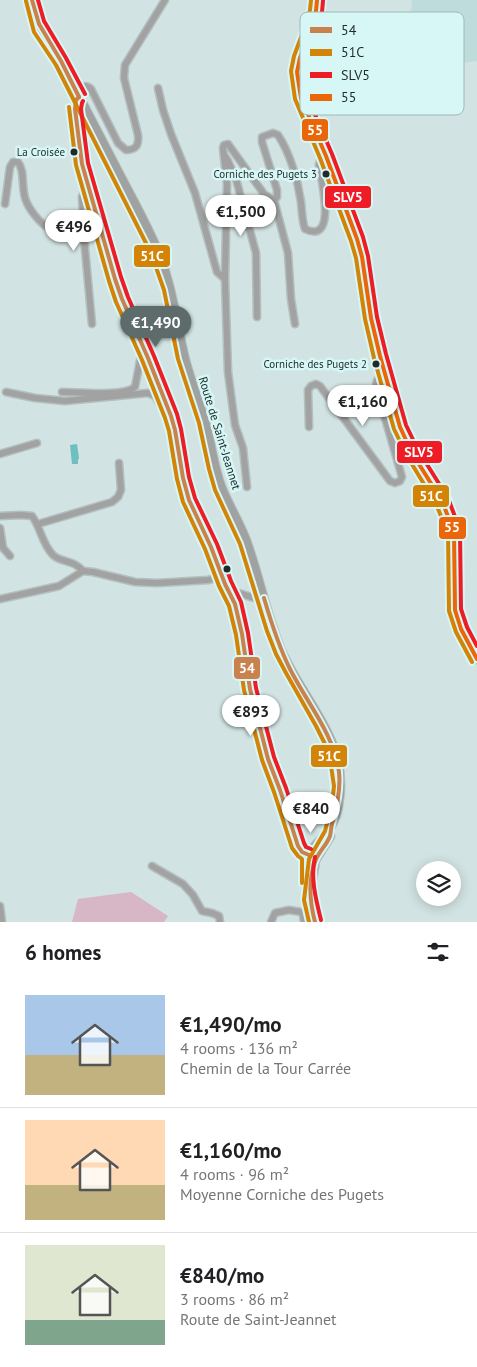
<!DOCTYPE html>
<html lang="en">
<head>
<meta charset="utf-8">
<style>
	body { margin:0; font-family:"PT Sans",sans-serif; background:#f6f6f6; color:#202124; height:100vh; display:flex; flex-direction:column; font-size:19px; white-space:nowrap }
	* { box-sizing:border-box; margin:0 }
	p { font-size:16px; color:#757577 }
	.icon { flex:none; width:28px; height:28px; fill:none; stroke:currentColor; stroke-width:2; stroke-linecap:round; stroke-linejoin:round }
	.map { position:relative; height:922px; overflow:hidden }
	.drawer { display:flex; flex-direction:column; background:#fff; flex:1 }
	.drawer>* { flex:none }
	.buttons { position:absolute; left:416px; top:861px; display:grid; gap:10px }
	.buttons a { display:grid; place-items:center; width:45px; height:45px; border-radius:50%; background:#fff; box-shadow:0 2px 12px #0003; font-size:25px }
	.price { position:absolute; translate:-50% -42px; padding:0 11px; border-radius:18px; background:#fff; color:#222; font-size:16px; line-height:32px; filter:drop-shadow(0 1px 2px #0008) }
	.price::after { content:''; position:absolute; left:50%; top:30px; width:15px; height:11px; margin-left:-8px; background:inherit; clip-path:polygon(0 0,100% 0,50% 100%) }
	.price.active { background:#5d6b6b; color:#fff }
	ul { padding:0; list-style:none }
	li { display:flex; align-items:center; gap:15px; height:125px; padding:0 25px }
	li+li { border-top:1px solid #e0e0e0 }
	li span { display:grid; place-items:center; flex:none; width:140px; height:100px; border-radius:0px; color:#555 }
	li>.icon { margin-inline-start:auto }
	span .icon { width:60px; height:60px; fill:#fffc; stroke-width:1 }
	li b { font-size:21px }
	h2 { display:flex; justify-content:space-between; align-items:center; height:60px; padding:0 25px; font-size:21px }
	.map>svg:first-child { display:block }
</style>
</head>
<body>
<div class="map">
<svg width="477" height="922" viewBox="0 0 477 922">
	<rect width="100%" height="100%" fill="#d1e3e2"/>
	<path fill="#bddcdb" d="M412,0H477V61L407,71Z"/>
	<path fill="#d7b6c5" d="M131,892L168,916L164,922H72L78,899Z"/>
	<path fill="#6ec0c0" d="M77,444L79,458L78,460V464H72L70,445Z"/>
	<g fill="none" stroke-linecap="round" stroke-linejoin="round">
		<defs>
			<g id="street">
				<path d="M158,88L163,110L171,134L195,193L217,272L225,279"/>
				<path d="M75,90C81,87 86,84 91,89L118,143L126,150C137,150 139,144 138,135L124,78L125,65L165,0"/>
				<path d="M79,97L76,100L75,109L82,164L115,279L122,299L148,358L171,416L175,430L183,478L189,500L211,547L225,584L235,604L242,634L250,689L254,701L268,759L280,790L298,846C302,852 305,856 313,855"/>
				<path d="M224,155L228,161L236,179L256,253L257,317"/>
				<path d="M87,185L82,197L85,249L92,324"/>
				<path d="M274,200L288,253L291,299L295,324"/>
				<path d="M5,204L10,167L13,162H18C26,172 20,190 27,203C30,210 38,220 44,225C50,230 71,231 78,227C78,227 82,221 83,221"/>
				<path d="M6,392L35,398L65,401L148,393L155,396L163,409L170,415"/>
				<path d="M62,392C79,392 123,397 135,387L143,345"/>
				<path d="M309,427L308,390L311,386L316,384L320,386L390,481L395,483L400,481L402,477L376,387C376,380 378,377 385,374"/>
				<path d="M0,454L37,443"/>
				<path d="M247,487L243,448L235,425L228,372L225,279L227,184L223,148L224,145L228,144L264,194L274,200L277,197V190L262,142V137L273,133L278,135C290,153 298,181 301,202C302,211 302,221 305,229C338,245 321,178 319,165L320,161L326,156"/>
				<path d="M0,516L21,515L32,516C41,528 42,544 53,555C61,563 73,559 83,571"/>
				<path d="M38,524L112,502L118,497L121,490L119,463"/>
				<path d="M0,528L3,548L10,556"/>
				<path d="M231,593C243,591 252,601 264,598"/>
				<path d="M0,599L59,586L83,571L93,572L135,582L157,583L208,580L222,577"/>
				<path d="M152,866L183,884L193,895L202,911L212,913L219,916L220,922"/>
				<path d="M0,906L2,922"/>
				<path d="M271,922L275,913L289,910L301,912L303,915L304,922"/>
			</g>
			<g id="secondary">
				<path d="M32,0C37,31 53,45 66,72C84,106 101,140 119,174C132,199 146,224 157,250C171,283 175,317 183,352C188,376 198,399 205,423C211,444 213,466 221,487C228,505 239,522 246,541C259,577 266,615 281,651C296,685 323,717 335,752C343,778 342,812 326,834C320,842 311,848 308,858C303,870 311,909 315,922"/>
				<path d="M317,0L316,11L312,26L300,58L297,72L301,98L326,156L357,239L362,257L371,318L380,356L400,427L412,453L442,501L454,532L455,610C459,628 468,643 477,659"/>
				<path d="M312,879L315,860L330,836"/>
			</g>
		</defs>
		<use href="#street" stroke="#b3c0bf" stroke-width="9"/>
		<use href="#secondary" stroke="#b3c0bf" stroke-width="11"/>
		<use href="#street" stroke="#a2a2a2" stroke-width="6"/>
		<use href="#secondary" stroke="#9fa2a1" stroke-width="9"/>
		<defs>
			<g id="bus-1">
				<path d="M32,0L39,24L61,61L79,97"/>
				<path d="M79,97L76,100L75,109L82,164L115,279L122,299L148,358L171,416L175,430L183,478L189,500L211,547L225,584L235,604L242,634L250,689L268,759L280,790L298,846L302,852L309,855"/>
				<path d="M264,598C271,622 279,647 290,669C307,703 334,734 339,772C341,790 337,807 332,824C331,828 331,832 330,836C327,845 318,852 315,862C308,881 310,903 315,922"/>
			</g>
			<g id="bus-2">
				<path d="M311,0L310,10L306,24L294,56L291,71L295,99L320,158L351,241L356,258L365,319L374,358L394,429L407,456L436,504L448,533L449,611L456,632L472,662"/>
				<path d="M26,1L34,32L56,65L151,253L164,290L178,359L199,423L209,469L215,490L240,544L267,631L276,654L286,673L316,726L326,746L330,759L334,786L332,805L325,831L309,859L304,900L309,922"/>
				<path d="M69,107L76,165L109,281L116,302L142,360L165,418L169,431L177,479L183,502L205,549L219,586L229,606L236,635L244,690L262,760L274,792L292,848L298,856L302,859V883"/>
			</g>
			<g id="bus-3">
				<path d="M38,0L44,21L66,58L85,94"/>
				<path d="M323,1L322,12L318,28L306,60L303,72L307,96L332,154L363,237L368,256L377,317L386,354L406,425L418,450L448,498L460,530L461,609L467,627L477,646"/>
				<path d="M83,101L82,103L81,109L88,163L121,277L128,297L154,356L177,414L181,429L189,477L195,498L217,544L231,581L241,602L248,633L256,688L274,757L286,788L304,843L306,847L311,849"/>
				<path d="M315,857C310,877 316,900 321,920"/>
			</g>
			<path id="bus-4" d="M317,0L316,11L312,26L300,58L297,72L301,98L326,156L357,239L362,257L371,318L380,356L400,427L412,453L442,501L454,532L455,610L461,629L477,659"/>
		</defs>
		<use href="#bus-1" stroke="#d7f7f6" stroke-width="8"/>
		<use href="#bus-2" stroke="#d7f7f6" stroke-width="8"/>
		<use href="#bus-3" stroke="#d7f7f6" stroke-width="8"/>
		<use href="#bus-4" stroke="#d7f7f6" stroke-width="8"/>
		<use href="#bus-1" stroke="#c9824d" stroke-width="4"/>
		<use href="#bus-2" stroke="#d38306" stroke-width="4"/>
		<use href="#bus-3" stroke="#ee1c25" stroke-width="4"/>
		<use href="#bus-4" stroke="#ea6608" stroke-width="4"/>
	</g>
	<g fill="#1f2b2b" stroke="#d7f7f6" stroke-width="2">
		<circle cx="74" cy="152" r="4.5"/>
		<circle cx="326" cy="174" r="4.5"/>
		<circle cx="376" cy="364" r="4.5"/>
		<circle cx="227" cy="569" r="4.5"/>
	</g>
	<g text-anchor="middle" dominant-baseline="central" stroke-width="5" stroke-linejoin="round" paint-order="stroke">
		<g font-size="11" fill="#1f2b2b" stroke="#d7f7f6" text-anchor="end">
			<text x="65" y="152">La Croisée</text>
			<text x="317" y="174">Corniche des Pugets 3</text>
			<text x="367" y="364">Corniche des Pugets 2</text>
		</g>
		<g font-size="12" fill="#1f2b2b" stroke="#d7f7f6">
			<text transform="translate(220 433) rotate(73)">Route de Saint-Jeannet</text>
		</g>
	</g>
	<rect x="300" y="12" width="164" height="103" rx="8" fill="#d7f7f6" stroke="#a0bab9" stroke-width="1"/>
	<rect x="310" y="27" width="22" height="6" fill="#c9824d"/>
	<rect x="310" y="49" width="22" height="7" fill="#d38306"/>
	<rect x="310" y="72" width="22" height="6" fill="#ee1c25"/>
	<rect x="310" y="94" width="22" height="7" fill="#ea6608"/>
	<g font-size="14" fill="#1f2b2b">
		<text x="341" y="35">54</text>
		<text x="341" y="57">51C</text>
		<text x="341" y="80">SLV5</text>
		<text x="341" y="102">55</text>
	</g>
	<g stroke="#d7f7f6" stroke-width="2">
		<rect x="301" y="118" width="28" height="24" rx="5" fill="#ea6608"/>
		<rect x="324" y="185" width="48" height="24" rx="5" fill="#ee1c25"/>
		<rect x="133" y="244" width="38" height="24" rx="5" fill="#d38306"/>
		<rect x="396" y="440" width="47" height="24" rx="5" fill="#ee1c25"/>
		<rect x="412" y="484" width="38" height="24" rx="5" fill="#d38306"/>
		<rect x="438" y="516" width="29" height="24" rx="5" fill="#ea6608"/>
		<rect x="233" y="656" width="28" height="24" rx="5" fill="#c9824d"/>
		<rect x="310" y="744" width="38" height="24" rx="5" fill="#d38306"/>
	</g>
	<g font-size="14" text-anchor="middle" font-weight="bold" fill="#fff">
		<text x="315" y="135">55</text>
		<text x="348" y="202">SLV5</text>
		<text x="152" y="261">51C</text>
		<text x="419" y="457">SLV5</text>
		<text x="431" y="501">51C</text>
		<text x="452" y="532">55</text>
		<text x="247" y="673">54</text>
		<text x="329" y="761">51C</text>
	</g>
</svg>
<div class="buttons">
<a><svg class="icon" aria-label="layers" viewBox="0 0 24 24"><path d="M12 4l9 5-9 5-9-5zM3 14l9 5 9-5"/></svg></a>
</div>
<b class="price" style="left:241px;top:237px">€1,500</b>
<b class="price" style="left:74px;top:252px">€496</b>
<b class="price active" style="left:156px;top:348px">€1,490</b>
<b class="price" style="left:363px;top:427px">€1,160</b>
<b class="price" style="left:251px;top:737px">€893</b>
<b class="price" style="left:311px;top:834px">€840</b>
</div>
<section class="drawer">
<h2>6 homes<svg class="icon" aria-label="filters" viewBox="0 0 24 24"><path d="M4 7h16M4 17h16"/><circle cx="9" cy="7" r="2"/><circle cx="15" cy="17" r="2"/></svg></h2>
<ul>
<li><span style="background:linear-gradient(#a9c7e8 60%,#c2b280 0)"><svg class="icon" aria-label="home" viewBox="0 0 24 24"><path d="M3 11l9-7 9 7M6 9v11h12V9"/></svg></span><div><b>€1,490/mo</b><p>4 rooms · 136 m²</p><p>Chemin de la Tour Carrée</p></div></li>
<li><span style="background:linear-gradient(#ffd9b3 65%,#c2b280 0)"><svg class="icon" aria-label="home" viewBox="0 0 24 24"><path d="M3 11l9-7 9 7M6 9v11h12V9"/></svg></span><div><b>€1,160/mo</b><p>4 rooms · 96 m²</p><p>Moyenne Corniche des Pugets</p></div></li>
<li><span style="background:linear-gradient(#dfe7d0 75%,#7fa58c 0)"><svg class="icon" aria-label="home" viewBox="0 0 24 24"><path d="M3 11l9-7 9 7M6 9v11h12V9"/></svg></span><div><b>€840/mo</b><p>3 rooms · 86 m²</p><p>Route de Saint-Jeannet</p></div></li>
</ul>
</section>
</body>
</html>
